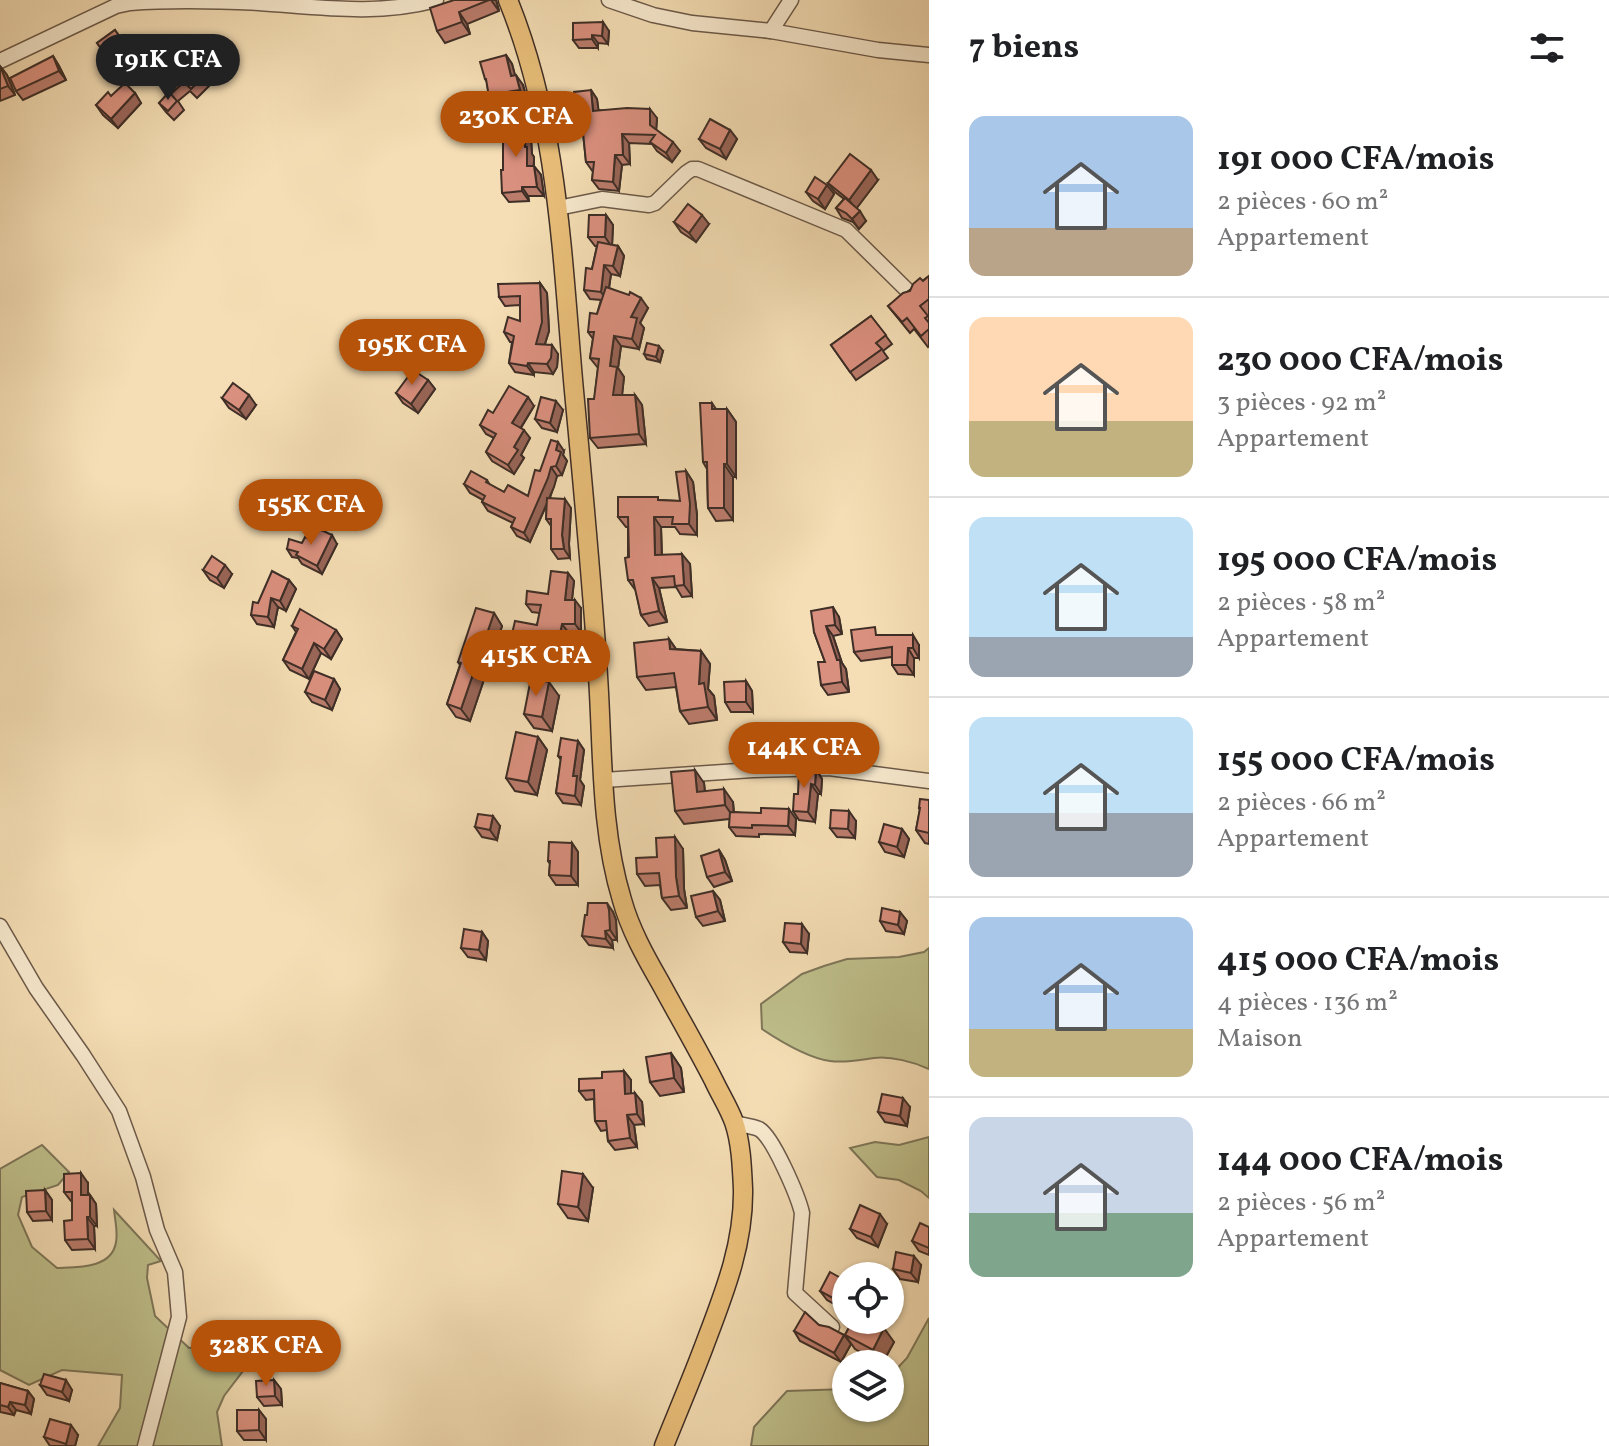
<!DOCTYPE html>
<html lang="fr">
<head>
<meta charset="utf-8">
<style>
	body { margin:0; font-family:Vollkorn,serif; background:#f2f2f2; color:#202124; height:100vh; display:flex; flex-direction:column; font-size:30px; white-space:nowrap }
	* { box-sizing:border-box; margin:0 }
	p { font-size:26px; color:#757577 }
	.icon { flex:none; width:44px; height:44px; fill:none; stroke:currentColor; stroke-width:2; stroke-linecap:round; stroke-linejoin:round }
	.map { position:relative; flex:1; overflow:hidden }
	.sheet { display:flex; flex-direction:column; background:#fff; width:680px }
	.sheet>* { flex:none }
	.buttons { position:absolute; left:832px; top:1262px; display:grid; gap:16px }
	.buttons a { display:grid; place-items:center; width:72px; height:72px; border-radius:50%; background:#fff; box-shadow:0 2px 6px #0004; font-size:40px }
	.price { position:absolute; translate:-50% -68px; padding:0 18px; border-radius:28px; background:#b45309; color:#fff; font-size:26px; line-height:52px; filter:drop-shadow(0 2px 4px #0008) }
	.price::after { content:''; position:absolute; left:50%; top:48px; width:24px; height:18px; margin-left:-12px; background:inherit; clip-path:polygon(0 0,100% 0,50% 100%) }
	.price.current { background:#222; color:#fff }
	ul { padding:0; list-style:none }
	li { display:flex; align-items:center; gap:24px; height:200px; padding:0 40px }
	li+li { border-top:2px solid #e0e0e0 }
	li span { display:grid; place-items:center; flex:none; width:224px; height:160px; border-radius:16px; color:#555 }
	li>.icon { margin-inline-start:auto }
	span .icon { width:96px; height:96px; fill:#fffc; stroke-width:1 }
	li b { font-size:34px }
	h2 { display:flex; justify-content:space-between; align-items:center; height:96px; padding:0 40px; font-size:34px }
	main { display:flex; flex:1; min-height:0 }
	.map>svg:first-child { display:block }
</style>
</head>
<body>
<main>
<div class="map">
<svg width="929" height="1446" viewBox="0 0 929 1446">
	<rect width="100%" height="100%" fill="#f5deb5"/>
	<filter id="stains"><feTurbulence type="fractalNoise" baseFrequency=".0025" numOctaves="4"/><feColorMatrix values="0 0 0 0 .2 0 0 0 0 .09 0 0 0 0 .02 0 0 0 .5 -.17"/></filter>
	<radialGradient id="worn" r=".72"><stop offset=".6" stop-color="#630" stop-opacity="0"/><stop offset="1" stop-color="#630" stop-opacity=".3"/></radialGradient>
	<g fill="#bfc08c" stroke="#7e775a" stroke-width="2">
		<path d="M929,948V1069C914,1062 891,1056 874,1058C859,1060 846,1063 830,1061C809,1058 780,1041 762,1029L761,1004L802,974L824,966L847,959L899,957L924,952Z"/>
		<path d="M929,1137V1198L921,1191L899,1180L877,1177L850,1148L875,1142L899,1145Z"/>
		<path d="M42,1145L69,1172L58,1185L22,1197L18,1215L32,1247L57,1268C77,1267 112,1269 116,1242C118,1232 115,1220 114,1210L161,1261L148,1265L147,1278L155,1316L189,1348L224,1345L246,1367L224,1396L217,1412L222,1446H98L120,1408L122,1375L62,1370L29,1385L0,1370V1169Z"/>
		<path d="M929,1318V1446H751L754,1427L787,1391L846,1389V1408H890V1376L907,1358Z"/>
	</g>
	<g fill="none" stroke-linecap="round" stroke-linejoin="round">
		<defs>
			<g id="minor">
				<path d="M609,0L653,15L692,23L771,31L878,50L929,55"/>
				<path d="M771,31L791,0"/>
				<path d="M0,61L116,6L130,3C171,0 218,1 259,3C319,7 377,16 436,0"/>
				<path d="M558,208L602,199L649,205L655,203L686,173L692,169H698L846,230L911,294"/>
				<path d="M604,780L753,770L829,768L929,781"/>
				<path d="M0,926L36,988L83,1055L119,1111L143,1177L157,1230L175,1272L179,1317L145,1446"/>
				<path d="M734,1123C742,1125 752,1126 759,1129C773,1137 798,1196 802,1213L795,1293L832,1327"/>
			</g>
			<path id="major" d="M508,0C559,125 562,259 574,391C583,486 592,581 598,676C603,751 600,828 622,900C630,929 645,956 660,982C678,1015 697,1048 714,1081C720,1094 729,1108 734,1122C741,1142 742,1167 743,1189C744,1243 725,1291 706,1341C693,1376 678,1411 664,1446"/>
		</defs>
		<use href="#minor" stroke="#6c5a4a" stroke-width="17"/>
		<use href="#major" stroke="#3e2e27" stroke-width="21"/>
		<use href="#minor" stroke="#f8eacf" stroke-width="14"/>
		<use href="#major" stroke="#eabf7a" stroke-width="18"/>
	</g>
	<g fill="#bb7c6c" stroke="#3e2e27" stroke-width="2">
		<path d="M454,0H496L499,11L467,24L470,34L445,43L437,31Z"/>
		<path d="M115,30L135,58L118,71L97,43Z"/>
		<path d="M609,31L608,44L598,43V48H579L573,40Z"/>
		<path d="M506,55L512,64L515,76L523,85L527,100L514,102L515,109L497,113L490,103L487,82L485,79Z"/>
		<path d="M53,56L59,66L66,80L23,100L16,91Z"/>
		<path d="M0,66L7,75L15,95L0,101Z"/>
		<path d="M190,69L203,77L209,86L197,98L190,91L178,101L184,110L174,120L166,112L159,103L169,93L156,76L170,71Z"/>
		<path d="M591,90L597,99L598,110L657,118L656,130L680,151L672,162L657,151L652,144L629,143L630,164L622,165L619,191L599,189L592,180L593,172L586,162L582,122L576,114Z"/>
		<path d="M135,93L141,103L118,128L103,115L96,105L111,96Z"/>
		<path d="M526,121L533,130L535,139H531L532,154L534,157V166L541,175L544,196H528L529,201L509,202L502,193L503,170Z"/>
		<path d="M730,130L737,139L726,159L706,148L699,139Z"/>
		<path d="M878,180L856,208L866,221L859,229L853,222L842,218L836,208L844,199L835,192L828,183Z"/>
		<path d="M827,185L834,194L825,209L813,201L806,192Z"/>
		<path d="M606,215L613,225L612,245L618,246L624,256L620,276L611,274L609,288L648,308L640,323L644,328L639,349L621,346L618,368L624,377L622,395H635L642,405L646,444L598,448L590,438L598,368L590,358L593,339L588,332L597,314L601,300L590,299L584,290L592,269L597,246H595L588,237Z"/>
		<path d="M674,222L709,224L696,242L681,232Z"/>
		<path d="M929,276V346L928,347L914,329L910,333L888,306Z"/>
		<path d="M540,283L547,293L549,331L545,344L558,354L557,367L553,374L534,372V375L515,372L509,363L512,342H510L504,332L520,321V305L505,306L499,297Z"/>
		<path d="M871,316L892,344L883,351L888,358L856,380L831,345Z"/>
		<path d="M663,351L660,362L647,359L644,354Z"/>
		<path d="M428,380L435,389L418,413L403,403L396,393Z"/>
		<path d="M222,398L256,405L246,419L229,408Z"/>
		<path d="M712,403L716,409H727L736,422V477H733V520L716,521L708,508L707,469L703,462Z"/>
		<path d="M534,406L521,428L530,438L521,455L524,458L514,474L492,461L486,452L494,438L486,434L480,425L493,413Z"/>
		<path d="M563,410L557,432L542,428L535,419Z"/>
		<path d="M564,451L563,455L567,461L562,475L557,476L550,498L571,508L569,544L570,558L558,559L551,549V526L546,519L547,504L530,542L517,536L511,527L513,523L488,511L482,502L483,500L470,493L464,484L487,480L490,485L504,492L528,496L540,471Z"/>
		<path d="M686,471L693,482L697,515V535L680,534L675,527H661L662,555L690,564L692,596L682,597L676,587L659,588L667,622L649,626L641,615L636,591L628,580V527H626L618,517L660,500L680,501Z"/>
		<path d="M311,540L337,544L322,574L302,564L298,558L292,557L287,549Z"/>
		<path d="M203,570L232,574L224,588L210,580Z"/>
		<path d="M568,573L574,581L572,600L581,608V632H568L565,647L535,644V646L518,642L512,634L537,625L540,613L532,612L526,604L548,594Z"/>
		<path d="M289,580L296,589L286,611L278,607L274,627L257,624L251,615L258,603Z"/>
		<path d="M494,613L502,626L470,721L456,717L447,704L460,665L458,662Z"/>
		<path d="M839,617L842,634L833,636L842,663L846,669L849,692L828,695L821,685L825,662L814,632Z"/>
		<path d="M292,626L336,630L342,639L331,659L321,653L309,679L290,670L283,660L296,632Z"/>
		<path d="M881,635L919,645V658H914V675L898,674L892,665V657L861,661L854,652Z"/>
		<path d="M669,639L676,649L701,651L710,664L708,689L714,696L717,720L689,724L680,711L676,687L646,690L637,677Z"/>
		<path d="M334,679L340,689L332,710L312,702L305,692Z"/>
		<path d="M746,681L752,691L753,712H731L725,702Z"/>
		<path d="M559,696L552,731L534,728L524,714Z"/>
		<path d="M538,737L547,750L537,795L515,791L506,778Z"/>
		<path d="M578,741L584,750L580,780L584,786L581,805L563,803L556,793L561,760L558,756Z"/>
		<path d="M816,769L822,779L821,794H818L815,822L799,820L793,811L798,794Z"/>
		<path d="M704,783L705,791L733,802L734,812L796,819L795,835L759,834V837L736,836L729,827L730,819L684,824L675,811Z"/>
		<path d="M929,800V844L925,843L916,830L920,810L919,808Z"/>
		<path d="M856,821L855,838L837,837L830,828Z"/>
		<path d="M500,826L497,840L482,837L475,827Z"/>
		<path d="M902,829L909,839L904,857L885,852L879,842Z"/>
		<path d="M572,843L578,852V885H556L549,875L550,864L548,861Z"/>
		<path d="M683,849L684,889L687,908L671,910L662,898L660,885L645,886L637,874L657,857Z"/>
		<path d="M719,850L725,860L732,881L714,887L707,877Z"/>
		<path d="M713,891L720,900L725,921L703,926L696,917Z"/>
		<path d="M613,912L616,920L617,940H612L613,948L589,945L582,936Z"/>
		<path d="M900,912L907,921L904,934L886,931L880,921Z"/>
		<path d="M482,932L488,941L486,960L468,957L461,948Z"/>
		<path d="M809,934L807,953L790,952L783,942Z"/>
		<path d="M671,1053L681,1068L684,1092L660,1096L650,1082Z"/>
		<path d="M624,1071L631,1080V1093L642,1102L644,1124L634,1125L637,1147L615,1150L608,1141L607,1130L601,1131L595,1121L594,1099L586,1100L579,1091L602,1078Z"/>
		<path d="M910,1107L907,1126L885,1122L878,1112Z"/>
		<path d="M88,1183V1195H90L96,1204L97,1226H94L95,1249L72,1250L65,1240L72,1220V1201H71L64,1192Z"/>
		<path d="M593,1188L588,1221L568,1218L558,1204Z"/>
		<path d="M45,1190L52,1200V1220L33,1221L27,1212Z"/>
		<path d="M887,1224L878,1247L857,1238L850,1229Z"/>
		<path d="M929,1227V1255L919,1251L912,1241Z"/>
		<path d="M921,1265L918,1282L900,1279L893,1269Z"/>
		<path d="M846,1281V1320L839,1310L841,1308L827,1300L820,1291Z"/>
		<path d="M847,1320H870L894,1342L882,1364L855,1349L845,1335L852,1322Z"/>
		<path d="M819,1325L844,1335L851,1344L841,1362L800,1341L794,1331Z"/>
		<path d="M274,1380L281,1389L282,1405L264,1406L257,1397Z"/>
		<path d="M0,1383L28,1391L34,1399L31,1414L16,1410L14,1415L0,1412Z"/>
		<path d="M40,1385L72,1390L69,1401L47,1395Z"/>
		<path d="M259,1410L266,1419V1440H244L237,1431Z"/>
		<path d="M78,1435L75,1446H50L44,1437Z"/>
	</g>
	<g fill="#996558" stroke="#3e2e27" stroke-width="2">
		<path d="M491,0H496L499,11Z"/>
		<path d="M459,12L467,24L470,34L462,22Z"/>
		<path d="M603,22L609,31L608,44L602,36Z"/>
		<path d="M592,35L598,43V48L592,39Z"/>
		<path d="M506,55L512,64L518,86L511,76Z"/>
		<path d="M53,56L59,66L66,80L59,71Z"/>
		<path d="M0,66L7,75L15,95L8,86Z"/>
		<path d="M516,75L523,85L527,100L520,90Z"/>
		<path d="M591,90L597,99L600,120L593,111Z"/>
		<path d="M507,92L514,102L515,109L509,100Z"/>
		<path d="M135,93L141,103L118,128L111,119Z"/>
		<path d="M650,109L657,118L656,134L650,125Z"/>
		<path d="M526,121L533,130L535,139L528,130Z"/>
		<path d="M524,130L531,139L532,154L534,157V175L527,166Z"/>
		<path d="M730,130L737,139L726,159L720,149Z"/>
		<path d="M622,134L629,143L630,164L623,155Z"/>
		<path d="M673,142L680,151L672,162L666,153Z"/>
		<path d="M615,155L622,165L619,191L613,182Z"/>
		<path d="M534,166L541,175L544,196L537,187Z"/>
		<path d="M871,170L878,180L856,209L849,200Z"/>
		<path d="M827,185L834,194L825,209L818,199Z"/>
		<path d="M522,187L528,196L529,201L522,191Z"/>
		<path d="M860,211L866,221L859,229L852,219Z"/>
		<path d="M606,215L613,225L612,247L605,237Z"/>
		<path d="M702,215L709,224L696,242L689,233Z"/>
		<path d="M618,246L624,256L620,276L613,266Z"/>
		<path d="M604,265L611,274L607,301L601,292Z"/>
		<path d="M540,283L547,293L549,331L542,353L536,344Z"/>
		<path d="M641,298L648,308L640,323L644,328L639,349L632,339L631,317Z"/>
		<path d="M614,336L621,346L618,368L624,377L621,405L613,395L610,366Z"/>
		<path d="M552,345L558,354L557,367L553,374L547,364Z"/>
		<path d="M659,346L663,351L660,362L656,357Z"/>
		<path d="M528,363L534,372V375L527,366Z"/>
		<path d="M428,380L435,389L418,413L411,404Z"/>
		<path d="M249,395L256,405L246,419L239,410Z"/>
		<path d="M635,395L642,405L646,444L639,434Z"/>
		<path d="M528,397L534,406L518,432L512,423Z"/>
		<path d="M556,401L563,410L557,432L550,423Z"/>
		<path d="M727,409L736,422V477L727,464Z"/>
		<path d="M524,430L530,438L521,455L524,458L514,474L508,465L514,447Z"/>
		<path d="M558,442L564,451L563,455L567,461L562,475L556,466V450Z"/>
		<path d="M724,464L733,477V520L724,508Z"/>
		<path d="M551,467L557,476L554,487L530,542L524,533Z"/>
		<path d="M686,471L693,482L697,515V535L689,524Z"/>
		<path d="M565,499L571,508L569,544L570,558L564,549L562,535Z"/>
		<path d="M654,517L661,527L662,565L655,555Z"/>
		<path d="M332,535L337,544L322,574L317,566Z"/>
		<path d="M682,554L690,564L692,596L684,585Z"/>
		<path d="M225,565L232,574L224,588L217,578Z"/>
		<path d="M568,573L574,581L571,608L565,600Z"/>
		<path d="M652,578L659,588L667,622L659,611Z"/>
		<path d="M289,580L296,589L286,611L280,601Z"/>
		<path d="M271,598L278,607L274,627L268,617Z"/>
		<path d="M575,600L581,608V632L575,624Z"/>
		<path d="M833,607L839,617L842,634L835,625Z"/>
		<path d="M494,613L502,626L470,721L461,709Z"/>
		<path d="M562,624L568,632L565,647L559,639Z"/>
		<path d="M826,626L833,636L842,663L846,669L849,692L842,682L837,660Z"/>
		<path d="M336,630L342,639L331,659L324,649Z"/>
		<path d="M913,635L919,645V658L913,648Z"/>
		<path d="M669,639L678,652L670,649Z"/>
		<path d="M314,643L321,653L309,679L302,669Z"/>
		<path d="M908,648L914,658V675L907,665Z"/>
		<path d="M701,651L710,664L708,689L714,696L717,720L708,707L699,684Z"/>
		<path d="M334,679L340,689L332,710L325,700Z"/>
		<path d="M746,681L752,691L753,712L746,702Z"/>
		<path d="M549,682L559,696L552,731L542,717Z"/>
		<path d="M538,737L547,750L537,795L528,782Z"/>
		<path d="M578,741L584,750L580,780L584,786L581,805L575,796L573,776Z"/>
		<path d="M816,769L822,779L821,794L815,785Z"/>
		<path d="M695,770L704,783L706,804L697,792Z"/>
		<path d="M811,784L818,794L815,822L808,812Z"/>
		<path d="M724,789L733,802L734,818L725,805Z"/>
		<path d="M789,809L796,819L795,835L788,826Z"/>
		<path d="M849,811L856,821L855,838L848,829Z"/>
		<path d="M493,816L500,826L497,840L490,830Z"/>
		<path d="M902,829L909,839L904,857L897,847Z"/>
		<path d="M675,837L683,849L684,889L687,908L679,896L676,877Z"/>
		<path d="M572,843L578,852V885L571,876Z"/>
		<path d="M719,850L725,860L732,881L725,872Z"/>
		<path d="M713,891L720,900L725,921L718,911Z"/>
		<path d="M607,903L613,912L616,920L617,940L610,930Z"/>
		<path d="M900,912L907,921L904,934L898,925Z"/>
		<path d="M802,924L809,934L807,953L801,944Z"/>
		<path d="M605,931L612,940L613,948L606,939Z"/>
		<path d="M482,932L488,941L486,960L479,950Z"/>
		<path d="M671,1053L681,1068L684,1092L674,1078Z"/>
		<path d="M624,1071L631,1080V1103L625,1094Z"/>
		<path d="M635,1093L642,1102L644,1124L637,1114Z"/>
		<path d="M903,1098L910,1107L907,1126L900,1116Z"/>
		<path d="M627,1115L634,1125L637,1147L630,1138Z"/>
		<path d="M81,1173L88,1183V1204L81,1195Z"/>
		<path d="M583,1174L593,1188L588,1221L578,1207Z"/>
		<path d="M45,1190L52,1200V1220L46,1211Z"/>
		<path d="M90,1195L96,1204L97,1226L90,1217Z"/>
		<path d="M880,1214L887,1224L878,1247L871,1237Z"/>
		<path d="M87,1217L94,1226L95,1249L88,1239Z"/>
		<path d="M914,1256L921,1265L918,1282L911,1273Z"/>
		<path d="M884,1328L894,1342L882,1364L873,1350Z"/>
		<path d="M844,1335L851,1344L841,1362L834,1353Z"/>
		<path d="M66,1380L72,1390L69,1401L62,1392Z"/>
		<path d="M274,1380L281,1389L282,1405L275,1396Z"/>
		<path d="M28,1391L34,1399L31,1414L25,1405Z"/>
		<path d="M10,1402L16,1410L14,1415L8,1407Z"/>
		<path d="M259,1410L266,1419V1440L259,1430Z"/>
		<path d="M71,1425L78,1435L75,1446H67L66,1444Z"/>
	</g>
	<g fill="#da907e" stroke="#3e2e27" stroke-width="2">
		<path d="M454,0H489L459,12L462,22L437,31L430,8Z"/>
		<path d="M603,22L602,36L592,35V39L573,40V23Z"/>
		<path d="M115,30L128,49L111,62L97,43Z"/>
		<path d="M506,55L511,76L516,75L520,90L507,92L509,100L490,103L486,79H485L480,62Z"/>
		<path d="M53,56L59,71L16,91L10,78Z"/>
		<path d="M181,60L190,69L192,67L203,77L191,89L184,82L172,93L156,76L166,67L170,71Z"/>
		<path d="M0,66L8,86L0,89Z"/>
		<path d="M125,83L135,93L111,119L96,105L108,92L111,96Z"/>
		<path d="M591,90L593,111L627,108L650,109V125L673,142L666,153L650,142L655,135L622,134L623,155H615L613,182L592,180L594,162H586L581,113L576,114L574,92Z"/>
		<path d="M169,92L177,101L168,111L159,103Z"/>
		<path d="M710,119L730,130L720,149L699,139Z"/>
		<path d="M526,121L528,130H524L525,147H527V166H534L537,187H522V191L502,193L501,170H503V122Z"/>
		<path d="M850,154L871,170L849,200L828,183Z"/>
		<path d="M815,177L827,185L818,199L806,192Z"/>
		<path d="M845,198L860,211L852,219L846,213L836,208Z"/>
		<path d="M688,204L702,215L689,233L674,222Z"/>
		<path d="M589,215H606L605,237H588Z"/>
		<path d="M598,242L618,246L613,266L604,265L601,292L584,290L586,268L592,269Z"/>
		<path d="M929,276V299L920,306L928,316L925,318L929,323V329L921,336L907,318L902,322L888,306L903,293L910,291L913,284L920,278L923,281Z"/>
		<path d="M540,283L542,322L536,344L552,345L551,358L547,364L528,363L527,366L509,363L514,336L504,332L508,317L520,321V296L499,297L498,284Z"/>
		<path d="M606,287L629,295L630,292L641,298L631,317L637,318L632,339L614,336L610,366L617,367L613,395H635L639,434L590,438L588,399H594L599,359L590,358L594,332H588L590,313L597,314Z"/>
		<path d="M871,316L886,335L876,343L882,349L850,372L831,345Z"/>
		<path d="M647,343L659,346L656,357L644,354Z"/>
		<path d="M413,370L428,380L411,404L396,393Z"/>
		<path d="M233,383L249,395L239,410L222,398Z"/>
		<path d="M509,386L528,397L512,423L524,430L514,447L518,450L508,465L486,452L496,434L480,425L488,410L493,413Z"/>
		<path d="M541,397L556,401L550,423L535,419Z"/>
		<path d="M700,403H712V409H727V464H724V508H708L707,462H703Z"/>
		<path d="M551,440L558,442L556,450L561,452L556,466L551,467L548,478L524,533L511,527L515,518L482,502L485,496L464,484L471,471L487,480L486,482L504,492L508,485L528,496L535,470L540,471Z"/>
		<path d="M686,471L690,504L689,524H672L673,517H654L655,555L682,554L684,585L675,586L674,576L652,578L659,611L641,615L633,580H628L625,558L629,557L628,517H618V497H658V500L680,501L676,472Z"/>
		<path d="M547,498L565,499L562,535L564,549H551V519H546Z"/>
		<path d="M317,528L332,535L317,566L296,555L298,552L287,549L289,539L302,543L305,537L311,540Z"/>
		<path d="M212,556L225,565L217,578L203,570Z"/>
		<path d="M272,571L289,580L280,601L271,598L268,617L251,615L253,602L258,603Z"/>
		<path d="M551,571L568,573L565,600H575V624H562L559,639L529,635V637L512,634L515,621L537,625L541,605L526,604L527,591L548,594Z"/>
		<path d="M833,607L835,625L826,626L837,660H840L842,682L821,685L818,662H825L814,632L811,611Z"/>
		<path d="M476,608L494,613L461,709L447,704L461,663L458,662Z"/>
		<path d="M300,609L336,630L324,649L314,643L302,669L283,660L298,629L292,626Z"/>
		<path d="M875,627L876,635H913V648H908L907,665H892V647L854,652L851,630Z"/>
		<path d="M669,639L670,649L701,651L699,684L704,683L708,707L680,711L674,673L637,677L634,643Z"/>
		<path d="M314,671L334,679L325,700L305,692Z"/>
		<path d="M531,678L549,682L542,717L524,714Z"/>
		<path d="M746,681V702H725L724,682Z"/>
		<path d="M516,732L538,737L528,782L506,778Z"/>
		<path d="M561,738L578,741L573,776H577L575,796L556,793L561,757L558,756Z"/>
		<path d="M799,769H816L815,785L811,784L808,812L793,811L794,794H798Z"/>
		<path d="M695,770L697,792L724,789L725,805L675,811L671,772Z"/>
		<path d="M920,799L929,800V833L916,830L920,808H919Z"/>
		<path d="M761,808L789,809L788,826L752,825V828L729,827L730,812L761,813Z"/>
		<path d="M831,810L849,811L848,829L830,828Z"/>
		<path d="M478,814L493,816L490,830L475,827Z"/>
		<path d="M884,824L902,829L897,847L879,842Z"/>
		<path d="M675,837L676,877L679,896L662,898L659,873L637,874L636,858L657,857L656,838Z"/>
		<path d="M549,842L572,843L571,876L549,875L550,861H548Z"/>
		<path d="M719,850L725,872L707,877L701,856Z"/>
		<path d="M713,891L718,911L696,917L691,896Z"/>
		<path d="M588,903H607L609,910L610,930L605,931L606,939L582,936L585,915H587Z"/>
		<path d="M882,908L900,912L898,925L880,921Z"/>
		<path d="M785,923L802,924L801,944L783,942Z"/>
		<path d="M464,929L482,932L479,950L461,948Z"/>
		<path d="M671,1053L674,1078L650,1082L646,1057Z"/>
		<path d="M624,1071L625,1094L635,1093L637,1114L627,1115L630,1138L608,1141L606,1121H595L594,1090L579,1091V1079L602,1078V1072Z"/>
		<path d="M882,1094L903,1098L900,1116L878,1112Z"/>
		<path d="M562,1171L583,1174L578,1207L558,1204Z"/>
		<path d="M81,1173V1195H90V1217H87L88,1239L65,1240L64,1221L72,1220V1192H64V1174Z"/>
		<path d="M45,1190L46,1211L27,1212L26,1191Z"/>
		<path d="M860,1205L880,1214L871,1237L850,1229Z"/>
		<path d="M920,1223L929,1227V1248L912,1241Z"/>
		<path d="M896,1252L914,1256L911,1273L893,1269Z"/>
		<path d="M830,1272L846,1281V1291L840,1302L820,1291Z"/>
		<path d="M846,1297V1313L839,1310Z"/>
		<path d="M805,1312L819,1325L829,1327L844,1335L834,1353L794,1331Z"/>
		<path d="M853,1320H870L884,1328L873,1350L845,1335Z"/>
		<path d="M44,1374L66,1380L62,1392L40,1385Z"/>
		<path d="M274,1380L275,1396L257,1397L256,1381Z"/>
		<path d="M0,1383L28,1391L25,1405L10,1402L8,1407L0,1405Z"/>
		<path d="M237,1410H259V1430L237,1431Z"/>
		<path d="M50,1419L71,1425L66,1444L44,1437Z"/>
	</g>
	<rect width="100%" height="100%" filter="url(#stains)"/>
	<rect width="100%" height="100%" fill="url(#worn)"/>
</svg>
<div class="buttons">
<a><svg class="icon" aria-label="locate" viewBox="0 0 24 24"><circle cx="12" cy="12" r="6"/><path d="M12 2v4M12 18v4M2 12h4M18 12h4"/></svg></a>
<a><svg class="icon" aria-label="layers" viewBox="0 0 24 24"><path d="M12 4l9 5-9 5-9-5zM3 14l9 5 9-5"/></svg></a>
</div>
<b class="price current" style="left:168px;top:102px">191K CFA</b>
<b class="price" style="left:516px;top:159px">230K CFA</b>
<b class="price" style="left:412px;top:387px">195K CFA</b>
<b class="price" style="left:311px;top:547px">155K CFA</b>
<b class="price" style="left:536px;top:698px">415K CFA</b>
<b class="price" style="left:804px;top:790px">144K CFA</b>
<b class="price" style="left:266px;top:1388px">328K CFA</b>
</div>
<section class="sheet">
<h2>7 biens<svg class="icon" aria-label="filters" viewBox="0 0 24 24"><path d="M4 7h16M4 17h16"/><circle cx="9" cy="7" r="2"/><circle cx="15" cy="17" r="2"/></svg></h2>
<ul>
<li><span style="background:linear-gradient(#a9c7e8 70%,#b9a48a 0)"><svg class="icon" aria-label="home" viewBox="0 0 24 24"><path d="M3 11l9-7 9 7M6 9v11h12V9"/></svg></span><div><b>191 000 CFA/mois</b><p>2 pièces · 60 m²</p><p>Appartement</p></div></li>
<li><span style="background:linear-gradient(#ffd9b3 65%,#c2b280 0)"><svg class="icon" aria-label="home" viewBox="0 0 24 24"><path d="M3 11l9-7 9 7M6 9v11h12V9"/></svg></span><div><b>230 000 CFA/mois</b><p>3 pièces · 92 m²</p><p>Appartement</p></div></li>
<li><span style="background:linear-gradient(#bfe0f5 75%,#9aa5b1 0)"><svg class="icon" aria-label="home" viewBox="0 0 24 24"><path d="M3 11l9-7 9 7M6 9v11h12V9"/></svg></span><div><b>195 000 CFA/mois</b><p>2 pièces · 58 m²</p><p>Appartement</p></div></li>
<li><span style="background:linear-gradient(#bfe0f5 60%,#9aa5b1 0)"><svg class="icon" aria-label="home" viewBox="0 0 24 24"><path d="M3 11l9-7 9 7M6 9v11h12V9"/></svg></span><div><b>155 000 CFA/mois</b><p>2 pièces · 66 m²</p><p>Appartement</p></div></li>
<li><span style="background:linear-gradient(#a9c7e8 70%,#c2b280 0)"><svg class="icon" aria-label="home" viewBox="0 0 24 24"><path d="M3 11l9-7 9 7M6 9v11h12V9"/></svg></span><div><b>415 000 CFA/mois</b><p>4 pièces · 136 m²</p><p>Maison</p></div></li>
<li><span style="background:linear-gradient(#c9d6e8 60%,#7fa58c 0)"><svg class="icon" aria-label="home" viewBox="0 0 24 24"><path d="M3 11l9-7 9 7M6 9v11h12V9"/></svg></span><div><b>144 000 CFA/mois</b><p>2 pièces · 56 m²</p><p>Appartement</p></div></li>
</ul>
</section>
</main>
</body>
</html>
